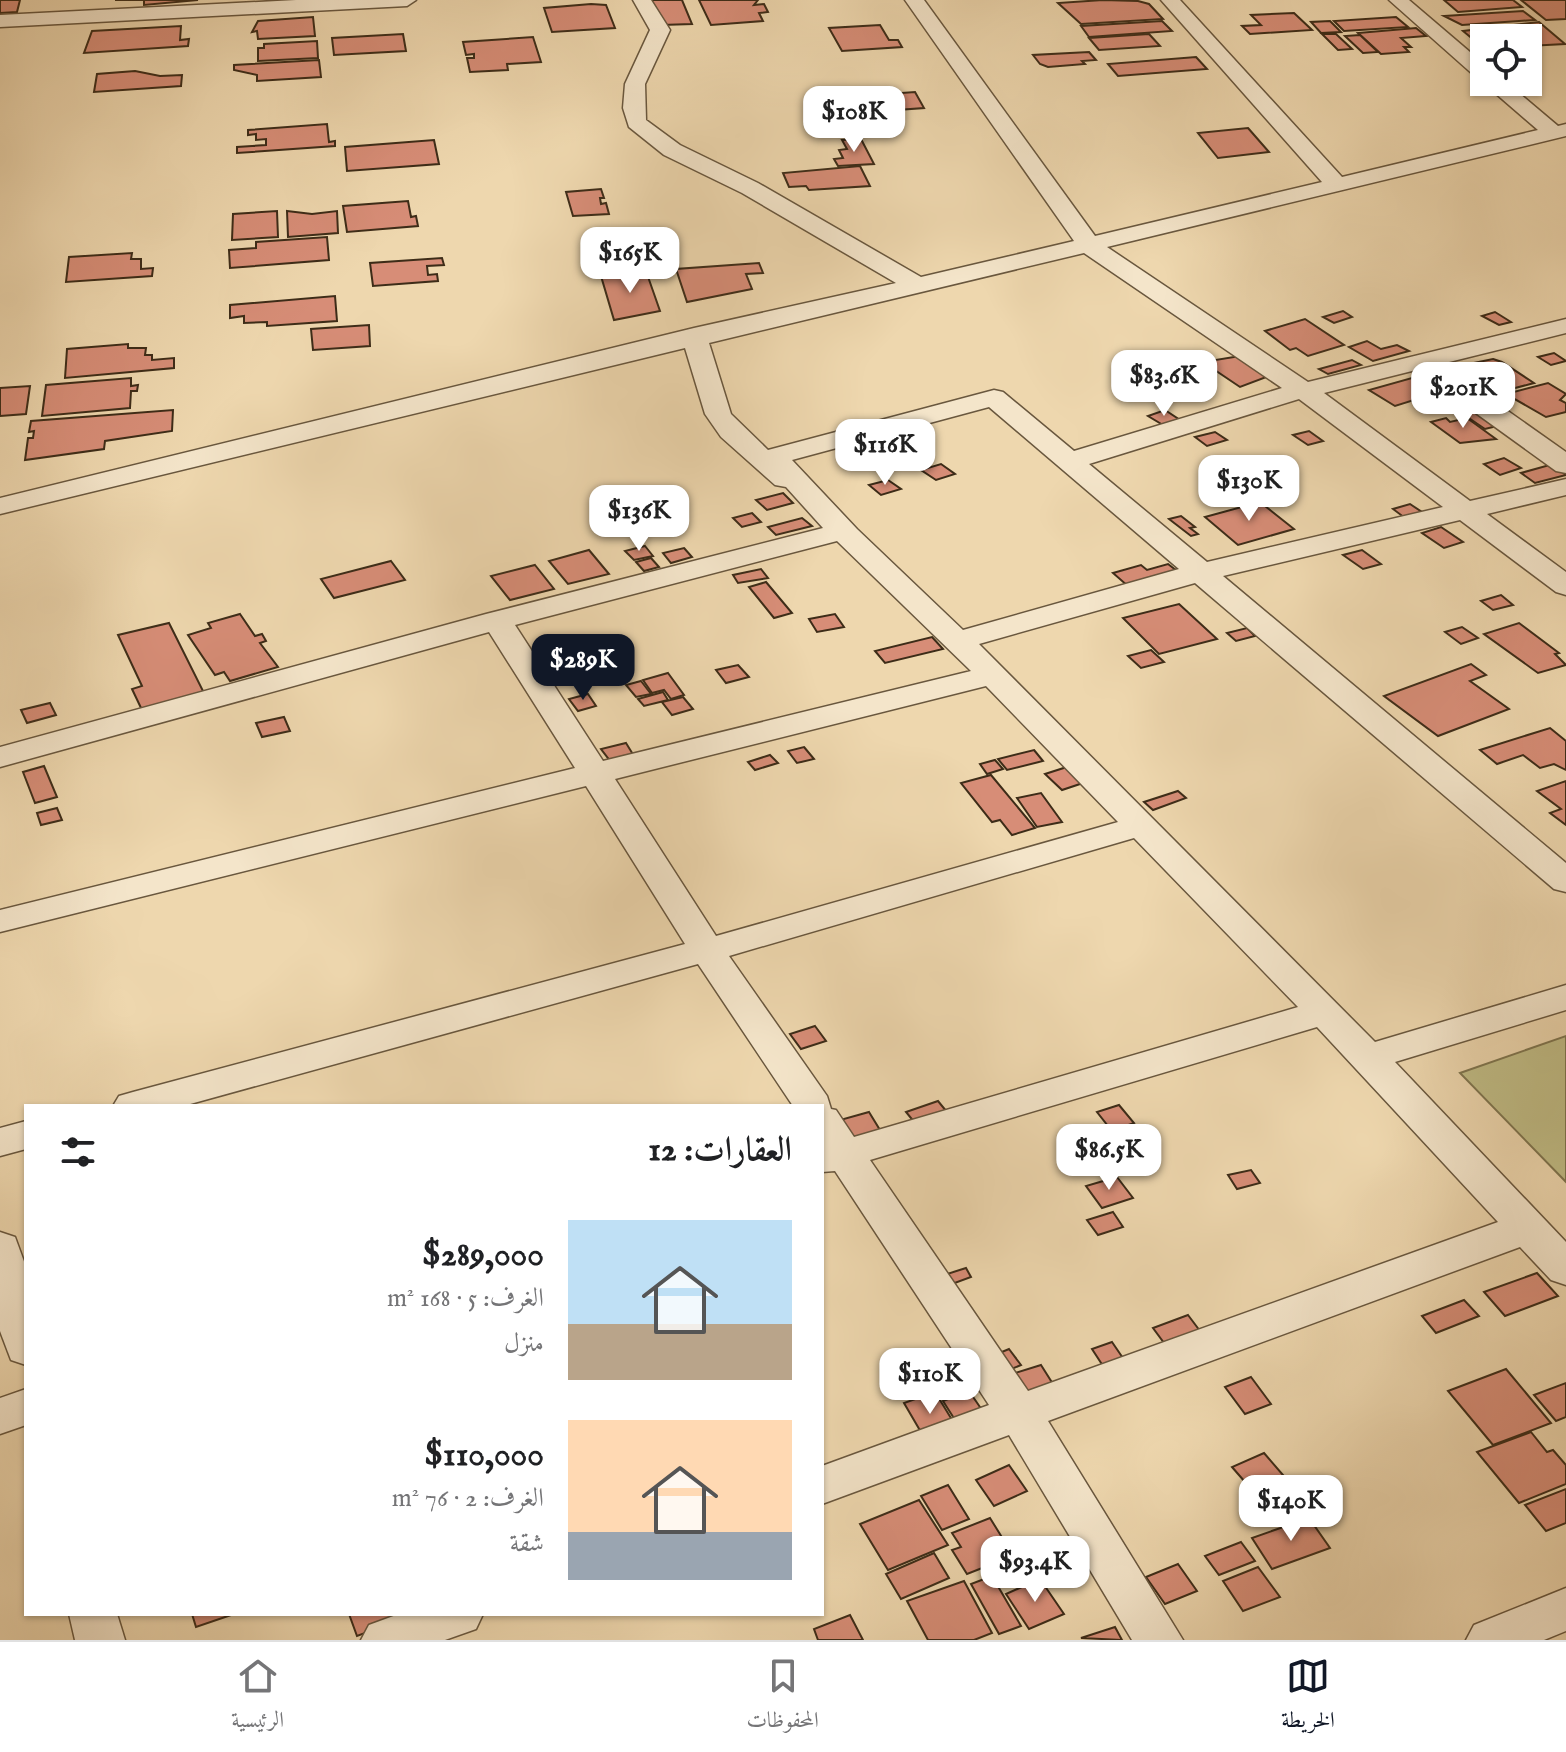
<!DOCTYPE html>
<html lang="ar">
<head>
<meta charset="utf-8">
<style>
	body { margin:0; font-family:"IM FELL English",Amiri,serif; background:#f2f2f2; color:#202124; direction:rtl; height:100vh; display:flex; flex-direction:column; font-size:30px; white-space:nowrap }
	* { box-sizing:border-box; margin:0 }
	p { font-size:26px; color:#757577 }
	.icon { flex:none; width:44px; height:44px; fill:none; stroke:currentColor; stroke-width:2; stroke-linecap:round; stroke-linejoin:round }
	.map { position:relative; flex:1; overflow:hidden; direction:ltr }
	.side { position:absolute; left:24px; top:1104px; width:800px; height:512px; display:flex; flex-direction:column; background:#fff; border-radius:0px; box-shadow:0 2px 6px #0004; direction:rtl }
	.side>* { flex:none }
	.tools { position:absolute; left:1470px; top:24px; display:grid; gap:16px }
	.tools a { display:grid; place-items:center; width:72px; height:72px; border-radius:0px; background:#fff; box-shadow:0 2px 6px #0004; font-size:40px }
	.price { position:absolute; translate:-50% -68px; padding:0 18px; border-radius:16px; background:#fff; color:#222; font-size:26px; line-height:52px; filter:drop-shadow(0 2px 4px #0008) }
	.price::after { content:''; position:absolute; left:50%; top:48px; width:24px; height:18px; margin-left:-12px; background:inherit; clip-path:polygon(0 0,100% 0,50% 100%) }
	.price.selected { background:#111827; color:#fff }
	ul { padding:0; list-style:none }
	li { display:flex; align-items:center; gap:24px; height:200px; padding:0 32px }
	li span { display:grid; place-items:center; flex:none; width:224px; height:160px; border-radius:0px; color:#555 }
	li>.icon { margin-inline-start:auto }
	span .icon { width:96px; height:96px; fill:#fffc; stroke-width:1 }
	li b { font-size:34px }
	h2 { display:flex; justify-content:space-between; align-items:center; height:96px; padding:0 32px; font-size:34px }
	.tabs { display:flex; justify-content:space-around; align-items:center; height:112px; border-top:2px solid #e0e0e0; background:#fff; font-size:22px; color:#757577 }
	.tabs a { display:grid; justify-items:center; gap:4px }
	.tabs .selected { color:#111827 }
	.map>svg:first-child { display:block }
</style>
</head>
<body>
<div class="map">
<svg width="1566" height="1640" viewBox="0 0 1566 1640">
	<rect width="100%" height="100%" fill="#eed7ae"/>
	<filter id="stains"><feTurbulence type="fractalNoise" baseFrequency=".0025" numOctaves="4"/><feColorMatrix values="0 0 0 0 .2 0 0 0 0 .09 0 0 0 0 .02 0 0 0 .5 -.17"/></filter>
	<radialGradient id="worn" r=".72"><stop offset=".6" stop-color="#630" stop-opacity="0"/><stop offset="1" stop-color="#630" stop-opacity=".3"/></radialGradient>
	<path fill="#c0bc85" stroke="#7e744e" stroke-width="2" d="M1566,1036V1182L1460,1073Z"/>
	<g fill="#d78d77" stroke="#3d2c18" stroke-width="2">
		<path d="M0,0H20L17,12L0,13Z"/>
		<path d="M115,0H198L144,5V0Z"/>
		<path d="M651,0H682L692,24L661,25Z"/>
		<path d="M699,0H758L754,5L764,4L768,12L759,13L763,21L711,25Z"/>
		<path d="M1103,0L1138,1L1149,4L1163,19L1081,24L1058,3Z"/>
		<path d="M1444,0H1513L1522,7L1458,12Z"/>
		<path d="M1521,0H1566V19L1546,20Z"/>
		<path d="M591,4L606,5L615,28L552,32L544,8Z"/>
		<path d="M1523,11L1535,20L1462,25L1444,16Z"/>
		<path d="M1294,13L1312,30L1250,34L1242,26L1261,25L1251,15Z"/>
		<path d="M313,17L315,36L258,39L257,31L252,32L258,21Z"/>
		<path d="M1396,17L1408,27L1344,31L1334,21Z"/>
		<path d="M1162,21L1172,31L1089,37L1081,26Z"/>
		<path d="M1330,21L1341,32L1321,33L1311,22Z"/>
		<path d="M1539,22L1565,44L1528,46V38H1484V44L1480,45L1463,31Z"/>
		<path d="M880,25L889,40H898L902,47L842,51L829,28Z"/>
		<path d="M181,26L180,40L189,39L188,46L84,53L92,31Z"/>
		<path d="M1416,28L1426,36L1401,38L1411,47H1404L1409,52L1381,54L1358,33Z"/>
		<path d="M403,34L406,51L334,55L332,38Z"/>
		<path d="M1149,34L1160,46L1099,50L1089,38Z"/>
		<path d="M1322,34H1336L1352,49L1338,50Z"/>
		<path d="M1360,35L1378,52L1363,53L1345,36Z"/>
		<path d="M533,37L541,62L507,64L508,70L470,72L467,58H474V54L466,55L463,42Z"/>
		<path d="M317,41L318,58L258,61V48H264V44Z"/>
		<path d="M1089,52L1096,60L1082,61L1085,64L1048,67L1040,64L1033,55Z"/>
		<path d="M1196,57L1207,69L1118,76L1108,64Z"/>
		<path d="M319,60L321,77L257,81V75L234,70V65Z"/>
		<path d="M135,71L160,76L182,75L181,86L94,92L97,74Z"/>
		<path d="M915,92L924,108L869,112L861,96Z"/>
		<path d="M839,103L845,115L829,116L823,104Z"/>
		<path d="M327,124L329,142L335,141V146L237,153V147L266,145V139L256,140V134L248,135V130Z"/>
		<path d="M1248,128L1269,152L1218,158L1198,133Z"/>
		<path d="M861,139L874,164L838,166L834,159L843,158L839,150L847,149L842,140Z"/>
		<path d="M434,140L439,164L347,171L345,147Z"/>
		<path d="M860,166L870,186L809,190L806,186L789,187L783,173Z"/>
		<path d="M601,189L604,198H600L601,204L606,203L609,214L573,216L566,192Z"/>
		<path d="M408,201L411,217L416,216L418,226L347,232L343,206Z"/>
		<path d="M277,211L278,237L232,240L233,214Z"/>
		<path d="M287,211L312,214L337,211L338,233L288,237Z"/>
		<path d="M327,237L329,260L230,268L229,250L256,248V242Z"/>
		<path d="M132,253L131,259H141V269L153,268L152,276L66,282L69,257Z"/>
		<path d="M442,258L444,265L427,266L428,275L437,274L438,281L373,286L370,263Z"/>
		<path d="M759,263L763,273L746,274L752,289L687,302L676,269Z"/>
		<path d="M646,271L660,311L614,320L601,276Z"/>
		<path d="M335,296L337,321L267,326V322L244,323V316L230,318V305Z"/>
		<path d="M1343,311L1352,317L1334,323L1323,317Z"/>
		<path d="M1495,312L1511,322L1499,325L1482,316Z"/>
		<path d="M1305,319L1344,345L1308,356L1296,348L1290,350L1265,331Z"/>
		<path d="M369,325L370,346L313,350L311,329Z"/>
		<path d="M1367,341L1381,349L1397,345L1409,351L1373,361L1349,347Z"/>
		<path d="M128,344V348H146L145,355H152V360L174,358V368L65,378L67,349Z"/>
		<path d="M1554,353L1566,361L1551,365L1538,357Z"/>
		<path d="M1240,356L1269,376L1240,387L1203,362Z"/>
		<path d="M1493,359L1502,362L1534,383L1504,391L1464,365Z"/>
		<path d="M1352,360L1361,365L1328,374L1319,369Z"/>
		<path d="M1419,376L1443,391L1395,406L1369,390Z"/>
		<path d="M131,378V386L138,385L137,391H131L130,408L42,416L46,385Z"/>
		<path d="M1548,383L1566,394L1560,400L1566,403V412L1546,417L1506,394Z"/>
		<path d="M30,386L26,414L0,416V388Z"/>
		<path d="M1475,408L1501,425L1485,429L1460,412Z"/>
		<path d="M173,410L172,431L105,441L104,449L25,460L28,438H33L34,431L29,432L31,421Z"/>
		<path d="M1165,410L1180,420L1163,425L1148,416Z"/>
		<path d="M1446,418L1450,422L1467,418L1496,439L1460,443L1431,422Z"/>
		<path d="M1309,431L1323,441L1308,445L1293,435Z"/>
		<path d="M1215,432L1227,440L1207,446L1195,437Z"/>
		<path d="M1504,458L1521,468L1500,475L1484,464Z"/>
		<path d="M941,464L955,474L936,480L921,470Z"/>
		<path d="M1553,464L1566,475L1535,483L1521,473Z"/>
		<path d="M1238,474L1265,495L1249,499L1220,480Z"/>
		<path d="M888,480L901,489L881,495L869,485Z"/>
		<path d="M1227,491L1239,501L1221,505L1209,495Z"/>
		<path d="M783,493L793,503L767,510L756,500Z"/>
		<path d="M642,497L653,508L636,512L625,501Z"/>
		<path d="M1260,502L1294,529L1238,545L1205,517Z"/>
		<path d="M1410,504L1422,512L1405,518L1393,509Z"/>
		<path d="M654,509L662,516L643,521L636,514Z"/>
		<path d="M617,511L635,531L614,536L597,516Z"/>
		<path d="M752,513L761,522L742,527L733,518Z"/>
		<path d="M1181,516L1195,527L1190,528L1198,534L1191,536L1169,519Z"/>
		<path d="M802,518L812,526L776,535L768,527Z"/>
		<path d="M1441,527L1463,542L1444,548L1422,533Z"/>
		<path d="M645,546L653,556L634,560L625,551Z"/>
		<path d="M684,548L692,557L671,563L663,553Z"/>
		<path d="M589,550L609,574L568,584L549,561Z"/>
		<path d="M1362,550L1381,564L1363,569L1343,555Z"/>
		<path d="M651,558L659,567L644,571L636,562Z"/>
		<path d="M391,561L405,580L334,598L321,579Z"/>
		<path d="M1168,564L1181,574L1129,587L1113,573L1141,565L1147,570Z"/>
		<path d="M535,565L554,589L510,600L491,576Z"/>
		<path d="M761,569L768,578L738,583L733,575Z"/>
		<path d="M766,582L792,613L774,618L749,587Z"/>
		<path d="M1501,595L1513,605L1493,610L1481,601Z"/>
		<path d="M1179,604L1217,639L1159,654L1123,618Z"/>
		<path d="M240,614L255,636L262,634L266,641L260,643L278,667L230,681L224,672L215,675L188,635L211,628L208,623Z"/>
		<path d="M835,614L844,627L817,632L809,619Z"/>
		<path d="M169,623L205,695L142,710L132,689L142,686L118,635Z"/>
		<path d="M1519,623L1559,653L1555,654L1566,665L1538,673L1484,634Z"/>
		<path d="M1462,627L1478,638L1461,644L1445,632Z"/>
		<path d="M1247,628L1255,636L1236,641L1227,633Z"/>
		<path d="M932,637L943,649L885,663L875,651Z"/>
		<path d="M1151,650L1164,662L1141,668L1128,656Z"/>
		<path d="M1471,664L1486,675L1470,681L1509,709L1438,736L1384,696Z"/>
		<path d="M738,665L749,677L726,683L716,670Z"/>
		<path d="M668,673L684,695L671,699L664,690L652,693L643,680Z"/>
		<path d="M641,681L651,694L636,697L626,685Z"/>
		<path d="M663,692L668,700L644,706L638,699Z"/>
		<path d="M588,694L596,706L578,711L569,699Z"/>
		<path d="M683,697L693,709L672,715L662,702Z"/>
		<path d="M50,703L56,715L27,723L21,710Z"/>
		<path d="M284,717L290,731L262,737L256,723Z"/>
		<path d="M1550,728L1566,741V770L1554,764L1540,768L1523,755L1497,764L1480,750Z"/>
		<path d="M626,743L634,756L611,762L601,749Z"/>
		<path d="M804,747L814,759L797,763L788,751Z"/>
		<path d="M1034,750L1043,761L1007,770L998,759Z"/>
		<path d="M770,755L778,763L755,770L748,762Z"/>
		<path d="M995,760L1003,769L987,774L980,764Z"/>
		<path d="M44,766L57,797L35,803L23,772Z"/>
		<path d="M1070,766L1086,782L1062,790L1045,774Z"/>
		<path d="M991,775L1035,828L1012,835L1000,820L992,822L961,783Z"/>
		<path d="M1566,781V825L1550,813L1561,809L1537,791Z"/>
		<path d="M1178,791L1186,798L1153,810L1144,802Z"/>
		<path d="M1041,793L1062,822L1037,827L1017,798Z"/>
		<path d="M57,808L62,820L41,825L37,813Z"/>
		<path d="M815,1026L826,1041L801,1049L790,1034Z"/>
		<path d="M938,1101L947,1112L915,1123L906,1112Z"/>
		<path d="M1119,1105L1134,1123L1112,1131L1097,1112Z"/>
		<path d="M869,1112L883,1135L854,1143L840,1120Z"/>
		<path d="M1251,1170L1260,1183L1237,1189L1228,1175Z"/>
		<path d="M1117,1177L1133,1198L1102,1208L1086,1186Z"/>
		<path d="M1113,1212L1123,1227L1098,1235L1087,1220Z"/>
		<path d="M966,1268L971,1277L952,1284L947,1274Z"/>
		<path d="M1537,1273L1558,1296L1505,1316L1484,1292Z"/>
		<path d="M1464,1300L1479,1316L1436,1333L1422,1316Z"/>
		<path d="M1188,1315L1206,1339L1170,1351L1153,1328Z"/>
		<path d="M1112,1342L1127,1364L1107,1372L1092,1349Z"/>
		<path d="M1009,1349L1021,1365L1009,1370L997,1354Z"/>
		<path d="M1041,1365L1058,1392L1029,1402L1012,1374Z"/>
		<path d="M952,1368L962,1382L940,1391L930,1378Z"/>
		<path d="M1506,1369L1551,1423L1493,1445L1448,1391Z"/>
		<path d="M1251,1377L1271,1404L1245,1414L1225,1387Z"/>
		<path d="M1566,1383V1417L1556,1421L1534,1395Z"/>
		<path d="M969,1391L984,1413L957,1423L943,1401Z"/>
		<path d="M935,1392L957,1428L925,1439L904,1403Z"/>
		<path d="M1531,1432L1547,1452L1553,1450L1566,1465V1484L1519,1503L1477,1452Z"/>
		<path d="M1264,1453L1289,1482L1258,1497L1232,1467Z"/>
		<path d="M1009,1465L1027,1491L994,1506L976,1480Z"/>
		<path d="M948,1485L969,1519L942,1530L921,1496Z"/>
		<path d="M1295,1486L1315,1512L1283,1525L1264,1498Z"/>
		<path d="M1566,1489V1523L1546,1531L1525,1505Z"/>
		<path d="M919,1500L948,1545L888,1570L860,1524Z"/>
		<path d="M990,1518L1003,1539L984,1547L995,1563L967,1574L952,1550L961,1547L952,1533Z"/>
		<path d="M1309,1518L1330,1548L1272,1569L1252,1538Z"/>
		<path d="M1241,1542L1255,1561L1219,1575L1205,1556Z"/>
		<path d="M934,1553L949,1578L901,1599L886,1574Z"/>
		<path d="M1178,1564L1197,1591L1165,1604L1146,1577Z"/>
		<path d="M1258,1567L1280,1597L1243,1611L1223,1581Z"/>
		<path d="M992,1576L1021,1626L999,1634L971,1584Z"/>
		<path d="M1040,1579L1064,1614L1029,1629L1006,1594Z"/>
		<path d="M964,1581L992,1633L974,1640H928L907,1601Z"/>
		<path d="M192,1614H234L196,1627Z"/>
		<path d="M349,1614H416L357,1636Z"/>
		<path d="M850,1615L863,1640H818L814,1629Z"/>
		<path d="M1115,1627L1122,1640L1081,1638Z"/>
	</g>
	<g fill="none" stroke-linecap="round" stroke-linejoin="round">
		<defs>
			<g id="street">
				<path d="M296,0H416L407,6L0,27V15Z"/>
				<path d="M633,0H651L670,30L645,84L646,120L680,145L758,183L921,277L1074,241L905,0H924L1095,236L1322,182L1161,0H1180L1342,177L1538,130L1487,86L1484,82H1506L1558,126L1566,124V136L1107,247L1308,382L1566,319V333L1441,364L1566,452V473L1556,471L1416,370L1324,393L1470,501L1566,479V495L1487,514L1566,572V595L1556,592L1460,520L1223,576L1566,863V892L1554,889L1195,583L979,644L1375,1042L1566,985V1010L1395,1062L1566,1242V1285L1551,1280L1520,1247L1048,1421L1183,1640H1132L1009,1435L822,1504V1466L989,1405L835,1171L822,1172V1106H793L698,964L183,1106H113L119,1096L133,1092L685,944L586,786L0,932V910L575,768L489,632L0,767V747L486,614L823,528L786,487L775,485L721,437L705,414L685,348L0,514V498L694,328L896,283L742,193L664,155L629,127L623,108L625,84L650,30ZM1084,253L1282,388L1074,451L1003,392L994,390L768,450L731,414L709,343ZM1299,399L1443,507L1207,562L1089,464ZM989,407L1179,569L963,630L857,529L792,460ZM837,541L971,671L603,761L515,625ZM986,686L1118,822L716,936L615,779ZM1134,838L1298,1007L854,1137L836,1110L831,1109L827,1096L729,956ZM1317,1027L1498,1222L1028,1391L870,1160Z"/>
				<path d="M1389,0H1409L1484,64V80L1477,78Z"/>
				<path d="M26,1121V1149L0,1156V1128Z"/>
				<path d="M0,1232L15,1237L26,1267V1365L11,1360L0,1331Z"/>
				<path d="M26,1389V1425L0,1434V1398Z"/>
				<path d="M1566,1588V1631L1544,1640H1466L1474,1625Z"/>
				<path d="M69,1614H117L125,1640H75Z"/>
				<path d="M399,1614H483L476,1629L445,1640H361L369,1625Z"/>
			</g>
		</defs>
		<use href="#street" stroke="#69573e" stroke-width="3"/>
		<use href="#street" fill="#f4e5ca" fill-rule="evenodd"/>
	</g>
	<rect width="100%" height="100%" filter="url(#stains)"/>
	<rect width="100%" height="100%" fill="url(#worn)"/>
</svg>
<div class="tools">
<a><svg class="icon" aria-label="locate" viewBox="0 0 24 24"><circle cx="12" cy="12" r="6"/><path d="M12 2v4M12 18v4M2 12h4M18 12h4"/></svg></a>
</div>
<b class="price" style="left:854px;top:154px">$108K</b>
<b class="price" style="left:630px;top:295px">$165K</b>
<b class="price" style="left:1164px;top:418px">$83.6K</b>
<b class="price" style="left:1463px;top:430px">$201K</b>
<b class="price" style="left:885px;top:487px">$116K</b>
<b class="price" style="left:1249px;top:523px">$130K</b>
<b class="price" style="left:639px;top:553px">$136K</b>
<b class="price selected" style="left:583px;top:702px">$289K</b>
<b class="price" style="left:1109px;top:1192px">$86.5K</b>
<b class="price" style="left:930px;top:1416px">$110K</b>
<b class="price" style="left:1291px;top:1543px">$140K</b>
<b class="price" style="left:1035px;top:1604px">$93.4K</b>
<section class="side">
<h2>العقارات: 12<svg class="icon" aria-label="filters" viewBox="0 0 24 24"><path d="M4 7h16M4 17h16"/><circle cx="9" cy="7" r="2"/><circle cx="15" cy="17" r="2"/></svg></h2>
<ul>
<li><span style="background:linear-gradient(#bfe0f5 65%,#b9a48a 0)"><svg class="icon" aria-label="home" viewBox="0 0 24 24"><path d="M3 11l9-7 9 7M6 9v11h12V9"/></svg></span><div><b>$289,000</b><p>الغرف: 5 · 168 m²</p><p>منزل</p></div></li>
<li><span style="background:linear-gradient(#ffd9b3 70%,#9aa5b1 0)"><svg class="icon" aria-label="home" viewBox="0 0 24 24"><path d="M3 11l9-7 9 7M6 9v11h12V9"/></svg></span><div><b>$110,000</b><p>الغرف: 2 · 76 m²</p><p>شقة</p></div></li>
</ul>
</section>
</div>
<nav class="tabs">
<a class="selected"><svg class="icon" aria-label="map" viewBox="0 0 24 24"><path d="M3 6l6-2 6 2 6-2v14l-6 2-6-2-6 2zM9 4v14M15 6v14"/></svg>الخريطة</a>
<a><svg class="icon" aria-label="saved" viewBox="0 0 24 24"><path d="M7 4h10v16l-5-4-5 4z"/></svg>المحفوظات</a>
<a><svg class="icon" aria-label="home" viewBox="0 0 24 24"><path d="M3 11l9-7 9 7M6 9v11h12V9"/></svg>الرئيسية</a>
</nav>
</body>
</html>
